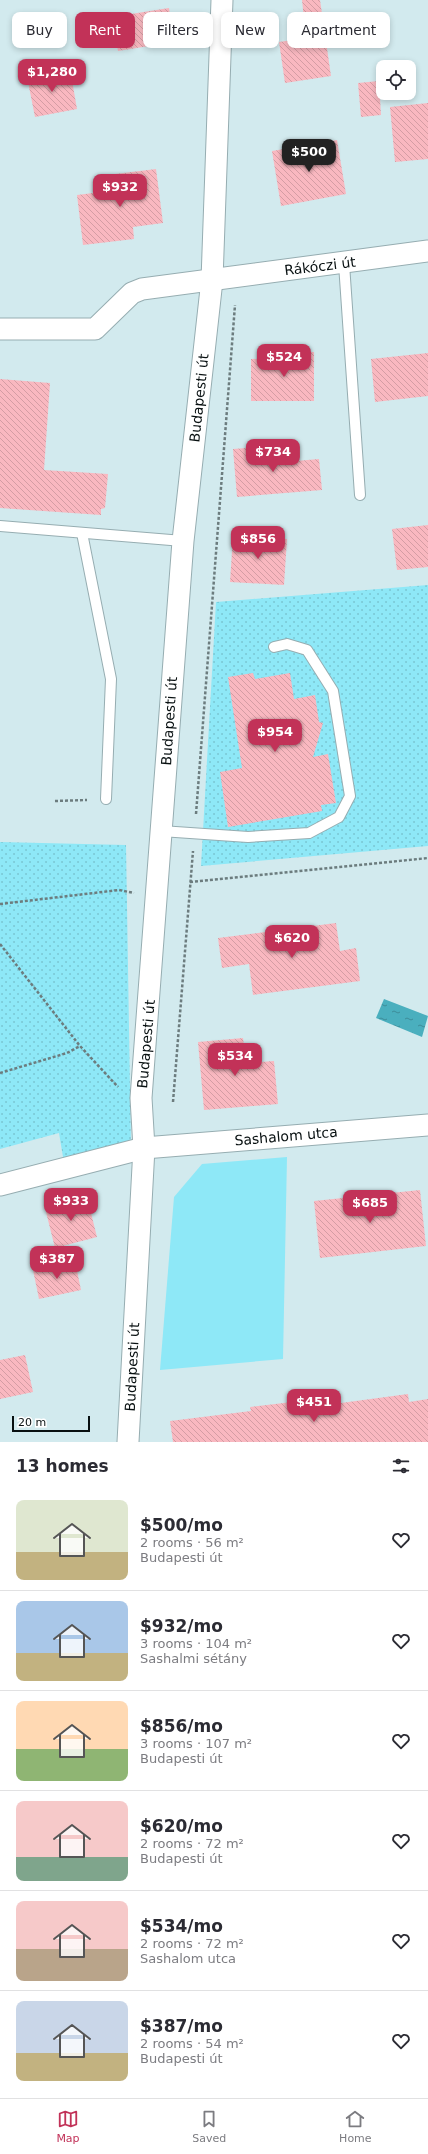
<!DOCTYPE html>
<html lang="en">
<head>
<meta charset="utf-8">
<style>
	body { margin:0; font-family:"DejaVu Sans",sans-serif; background:#f2f2f3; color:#2b2b33; height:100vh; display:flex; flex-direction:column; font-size:15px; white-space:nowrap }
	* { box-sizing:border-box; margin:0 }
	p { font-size:13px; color:#7c7c81 }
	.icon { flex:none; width:22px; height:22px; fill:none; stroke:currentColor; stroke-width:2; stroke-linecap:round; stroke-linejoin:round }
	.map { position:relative; height:1442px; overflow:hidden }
	.side { display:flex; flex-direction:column; background:#fff; flex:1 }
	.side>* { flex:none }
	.hud { position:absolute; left:12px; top:12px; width:404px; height:36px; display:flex; gap:8px }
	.fabs { position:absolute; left:376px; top:60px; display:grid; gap:8px }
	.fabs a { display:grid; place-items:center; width:40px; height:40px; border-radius:8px; background:#fff; box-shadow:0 2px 6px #0003; font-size:20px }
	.scale { position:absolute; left:12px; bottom:10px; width:78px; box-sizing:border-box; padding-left:4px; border:2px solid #081011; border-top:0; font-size:11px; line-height:14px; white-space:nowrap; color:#081011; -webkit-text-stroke:3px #fff; paint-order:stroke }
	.price { position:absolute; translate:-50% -34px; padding:0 9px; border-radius:8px; background:#c23258; color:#fff; font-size:13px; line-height:26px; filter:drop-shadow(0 1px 2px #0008) }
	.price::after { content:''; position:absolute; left:50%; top:24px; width:12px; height:9px; margin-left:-6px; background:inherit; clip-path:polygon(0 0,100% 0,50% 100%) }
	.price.current { background:#222; color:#fff }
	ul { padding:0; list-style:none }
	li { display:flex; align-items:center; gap:12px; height:100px; padding:0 16px }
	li+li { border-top:1px solid #e1e1e2 }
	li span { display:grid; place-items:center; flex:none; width:112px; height:80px; border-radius:8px; color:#555 }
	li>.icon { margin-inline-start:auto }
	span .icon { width:48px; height:48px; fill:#fffc; stroke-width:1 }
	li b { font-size:17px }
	h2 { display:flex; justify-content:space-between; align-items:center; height:48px; padding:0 16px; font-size:17px }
	.chip { padding:0 14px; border-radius:8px; background:#fff; box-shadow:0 2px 6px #0003; font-size:14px; line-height:36px }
	.chip.current { background:#c23258; color:#fff }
	.dock { display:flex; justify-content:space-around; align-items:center; height:56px; border-top:1px solid #e1e1e2; background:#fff; font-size:11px; color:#7c7c81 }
	.dock a { display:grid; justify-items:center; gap:2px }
	.dock .current { color:#c23258 }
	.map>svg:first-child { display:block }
</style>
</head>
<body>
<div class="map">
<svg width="428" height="1442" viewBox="0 0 428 1442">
	<defs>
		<pattern id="park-dots" width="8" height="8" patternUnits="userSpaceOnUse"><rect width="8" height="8" fill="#8ee8f7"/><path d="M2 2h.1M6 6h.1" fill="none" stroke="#79c6d3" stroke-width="1.8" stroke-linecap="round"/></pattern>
		<pattern id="water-ripples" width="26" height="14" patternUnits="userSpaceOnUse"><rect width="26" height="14" fill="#4aafbe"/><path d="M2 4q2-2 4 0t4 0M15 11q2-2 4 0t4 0" fill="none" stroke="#3c8d99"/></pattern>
		<pattern id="building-back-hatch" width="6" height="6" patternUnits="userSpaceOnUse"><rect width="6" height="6" fill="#f9b8c0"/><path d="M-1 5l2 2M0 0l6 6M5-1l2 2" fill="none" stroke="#d49da4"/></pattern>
	</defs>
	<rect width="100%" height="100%" fill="#d2eaee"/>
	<path fill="#8ee8f7" d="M287,1157L283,1359L160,1370L174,1197L202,1164Z"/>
	<g fill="url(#park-dots)">
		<path d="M428,585V846L201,866L216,602Z"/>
		<path d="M0,842L126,845L131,1149L64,1163L59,1133L0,1149Z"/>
	</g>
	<path fill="url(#water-ripples)" d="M384,999L428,1016L422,1037L376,1018Z"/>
	<g fill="url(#building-back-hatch)">
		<path d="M302,0H320L331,76L285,83L279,42L306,38Z"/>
		<path d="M169,8L174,42L118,51L112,17Z"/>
		<path d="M70,69L77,109L35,117L27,77Z"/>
		<path d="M379,81L381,115L361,117L358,83Z"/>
		<path d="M428,103V159L395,162L390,107Z"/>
		<path d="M337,140L346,194L281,206L272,151Z"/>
		<path d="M156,169L163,223L133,227L134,239L83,245L77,195L109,191L107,175Z"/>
		<path d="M285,352H314V401H251V359L284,358Z"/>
		<path d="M428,353V396L375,402L371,359Z"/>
		<path d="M0,379L50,383L44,470L108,474L105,508L101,509V515L0,508Z"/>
		<path d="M283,445L284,462L319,459L322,490L237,497L233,449Z"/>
		<path d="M428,525V567L397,570L392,529Z"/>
		<path d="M233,536L287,539L284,585L230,582Z"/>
		<path d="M253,673L255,679L290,673L294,699L315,695L319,722L323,723L313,757L328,754L336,803L321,805L322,811L228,827L220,772L242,768L228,677Z"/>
		<path d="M336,923L340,951L356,948L360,981L253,995L249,964L222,968L218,938Z"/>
		<path d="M243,1038L246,1063L274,1061L278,1104L204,1110L198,1042Z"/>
		<path d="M420,1190L426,1246L320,1258L314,1201Z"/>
		<path d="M87,1197L97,1237L55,1248L45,1208Z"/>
		<path d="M75,1261L81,1290L39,1299L33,1270Z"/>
		<path d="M25,1355L33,1392L0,1399V1360Z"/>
		<path d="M408,1394L409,1402L428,1399V1442H173L170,1421L251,1411L250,1407L326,1398V1405Z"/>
	</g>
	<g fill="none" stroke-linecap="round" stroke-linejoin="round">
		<defs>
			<g id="lane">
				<path d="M344,264L360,495"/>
				<path d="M0,526L183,541"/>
				<path d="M82,533L111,679L106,799"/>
				<path d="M161,831L248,837L309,833L339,817L350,796L333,691L307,650L287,644L274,647"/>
			</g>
			<g id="street">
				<path d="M0,329H95L132,293L142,289L428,251"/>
				<path d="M0,1185L144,1148L428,1125"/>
				<path d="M128,1442L144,1148L141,1098L183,541L212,280L222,0"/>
			</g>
		</defs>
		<use href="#lane" stroke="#96adb1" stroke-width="12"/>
		<use href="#street" stroke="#96adb1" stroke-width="23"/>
		<g stroke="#6c7c7e" stroke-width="2.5" stroke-dasharray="3 2" stroke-linecap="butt">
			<path d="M55,801L87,800"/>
			<path d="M196,814L235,305"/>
			<path d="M190,882L428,858"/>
			<path d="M0,904L119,890L134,893"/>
			<path d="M0,944L80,1046L118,1087"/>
			<path d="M0,1073L67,1053L80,1046"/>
			<path d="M173,1102L193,851"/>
		</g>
		<use href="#lane" stroke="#fff" stroke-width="10"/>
		<use href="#street" stroke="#fff" stroke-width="21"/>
	</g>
	<g text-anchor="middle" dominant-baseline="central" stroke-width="3" stroke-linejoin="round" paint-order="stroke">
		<g font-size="14" fill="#081011" stroke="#fff">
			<text transform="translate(320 266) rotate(-7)">Rákóczi út</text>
			<text transform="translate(199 398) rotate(-84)">Budapesti út</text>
			<text transform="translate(169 721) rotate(-86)">Budapesti út</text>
			<text transform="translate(146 1044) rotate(-85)">Budapesti út</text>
			<text transform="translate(286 1136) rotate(-5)">Sashalom utca</text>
			<text transform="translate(132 1367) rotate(-87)">Budapesti út</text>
		</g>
	</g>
</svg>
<div class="fabs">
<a><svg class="icon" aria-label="locate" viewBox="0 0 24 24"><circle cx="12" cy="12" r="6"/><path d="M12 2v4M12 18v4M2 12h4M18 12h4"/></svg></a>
</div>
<div class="scale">20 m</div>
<b class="price" style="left:52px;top:93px">$1,280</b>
<b class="price current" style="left:309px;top:173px">$500</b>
<b class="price" style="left:120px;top:208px">$932</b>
<b class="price" style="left:284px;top:378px">$524</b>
<b class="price" style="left:273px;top:473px">$734</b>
<b class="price" style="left:258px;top:560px">$856</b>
<b class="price" style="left:275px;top:753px">$954</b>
<b class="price" style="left:292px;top:959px">$620</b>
<b class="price" style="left:235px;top:1077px">$534</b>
<b class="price" style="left:71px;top:1222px">$933</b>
<b class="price" style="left:370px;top:1224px">$685</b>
<b class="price" style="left:57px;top:1280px">$387</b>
<b class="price" style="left:314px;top:1423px">$451</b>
<div class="hud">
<a class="chip">Buy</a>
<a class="chip current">Rent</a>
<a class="chip">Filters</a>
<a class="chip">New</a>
<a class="chip">Apartment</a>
</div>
</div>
<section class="side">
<h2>13 homes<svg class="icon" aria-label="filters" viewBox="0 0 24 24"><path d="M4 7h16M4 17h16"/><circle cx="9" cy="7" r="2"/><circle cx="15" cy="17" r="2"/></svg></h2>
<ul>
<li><span style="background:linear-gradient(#dfe7d0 65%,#c2b280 0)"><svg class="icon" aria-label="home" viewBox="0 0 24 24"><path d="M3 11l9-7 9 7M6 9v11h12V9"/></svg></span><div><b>$500/mo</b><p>2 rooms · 56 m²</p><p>Budapesti út</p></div><svg class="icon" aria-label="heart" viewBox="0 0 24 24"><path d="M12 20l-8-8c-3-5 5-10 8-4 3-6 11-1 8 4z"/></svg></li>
<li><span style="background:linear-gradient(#a9c7e8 65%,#c2b280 0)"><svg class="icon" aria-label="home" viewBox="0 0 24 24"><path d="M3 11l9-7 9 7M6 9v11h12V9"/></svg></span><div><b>$932/mo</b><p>3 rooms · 104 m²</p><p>Sashalmi sétány</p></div><svg class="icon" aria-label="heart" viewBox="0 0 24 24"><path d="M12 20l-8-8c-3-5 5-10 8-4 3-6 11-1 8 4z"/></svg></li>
<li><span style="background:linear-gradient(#ffd9b3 60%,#8fb573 0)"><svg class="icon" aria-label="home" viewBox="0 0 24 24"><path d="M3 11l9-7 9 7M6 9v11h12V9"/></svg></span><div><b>$856/mo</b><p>3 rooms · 107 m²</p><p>Budapesti út</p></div><svg class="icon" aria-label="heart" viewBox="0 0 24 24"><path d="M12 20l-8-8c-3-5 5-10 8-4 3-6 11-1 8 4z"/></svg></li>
<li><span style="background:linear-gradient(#f6c9c9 70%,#7fa58c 0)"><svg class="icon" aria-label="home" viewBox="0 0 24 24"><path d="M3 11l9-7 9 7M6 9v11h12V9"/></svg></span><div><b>$620/mo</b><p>2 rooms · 72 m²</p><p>Budapesti út</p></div><svg class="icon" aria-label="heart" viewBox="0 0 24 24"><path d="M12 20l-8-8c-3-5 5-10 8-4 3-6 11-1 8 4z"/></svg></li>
<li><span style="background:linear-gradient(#f6c9c9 60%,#b9a48a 0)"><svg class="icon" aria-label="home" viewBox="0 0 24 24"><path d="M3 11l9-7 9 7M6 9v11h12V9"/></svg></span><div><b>$534/mo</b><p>2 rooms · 72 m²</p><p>Sashalom utca</p></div><svg class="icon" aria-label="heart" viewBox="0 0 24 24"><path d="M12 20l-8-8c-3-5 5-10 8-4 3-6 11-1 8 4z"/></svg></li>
<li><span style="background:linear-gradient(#c9d6e8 65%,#c2b280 0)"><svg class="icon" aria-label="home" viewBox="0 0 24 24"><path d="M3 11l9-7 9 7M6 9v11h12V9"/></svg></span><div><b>$387/mo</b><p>2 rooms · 54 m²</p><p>Budapesti út</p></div><svg class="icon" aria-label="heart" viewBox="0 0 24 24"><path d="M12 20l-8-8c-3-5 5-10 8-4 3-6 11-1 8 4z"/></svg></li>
</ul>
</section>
<nav class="dock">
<a class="current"><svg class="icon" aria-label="map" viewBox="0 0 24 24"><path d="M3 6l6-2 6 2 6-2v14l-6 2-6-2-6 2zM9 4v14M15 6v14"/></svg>Map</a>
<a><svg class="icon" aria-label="saved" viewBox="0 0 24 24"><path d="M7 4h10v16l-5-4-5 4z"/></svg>Saved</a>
<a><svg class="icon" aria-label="home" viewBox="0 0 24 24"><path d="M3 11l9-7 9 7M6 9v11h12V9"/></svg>Home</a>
</nav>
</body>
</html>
